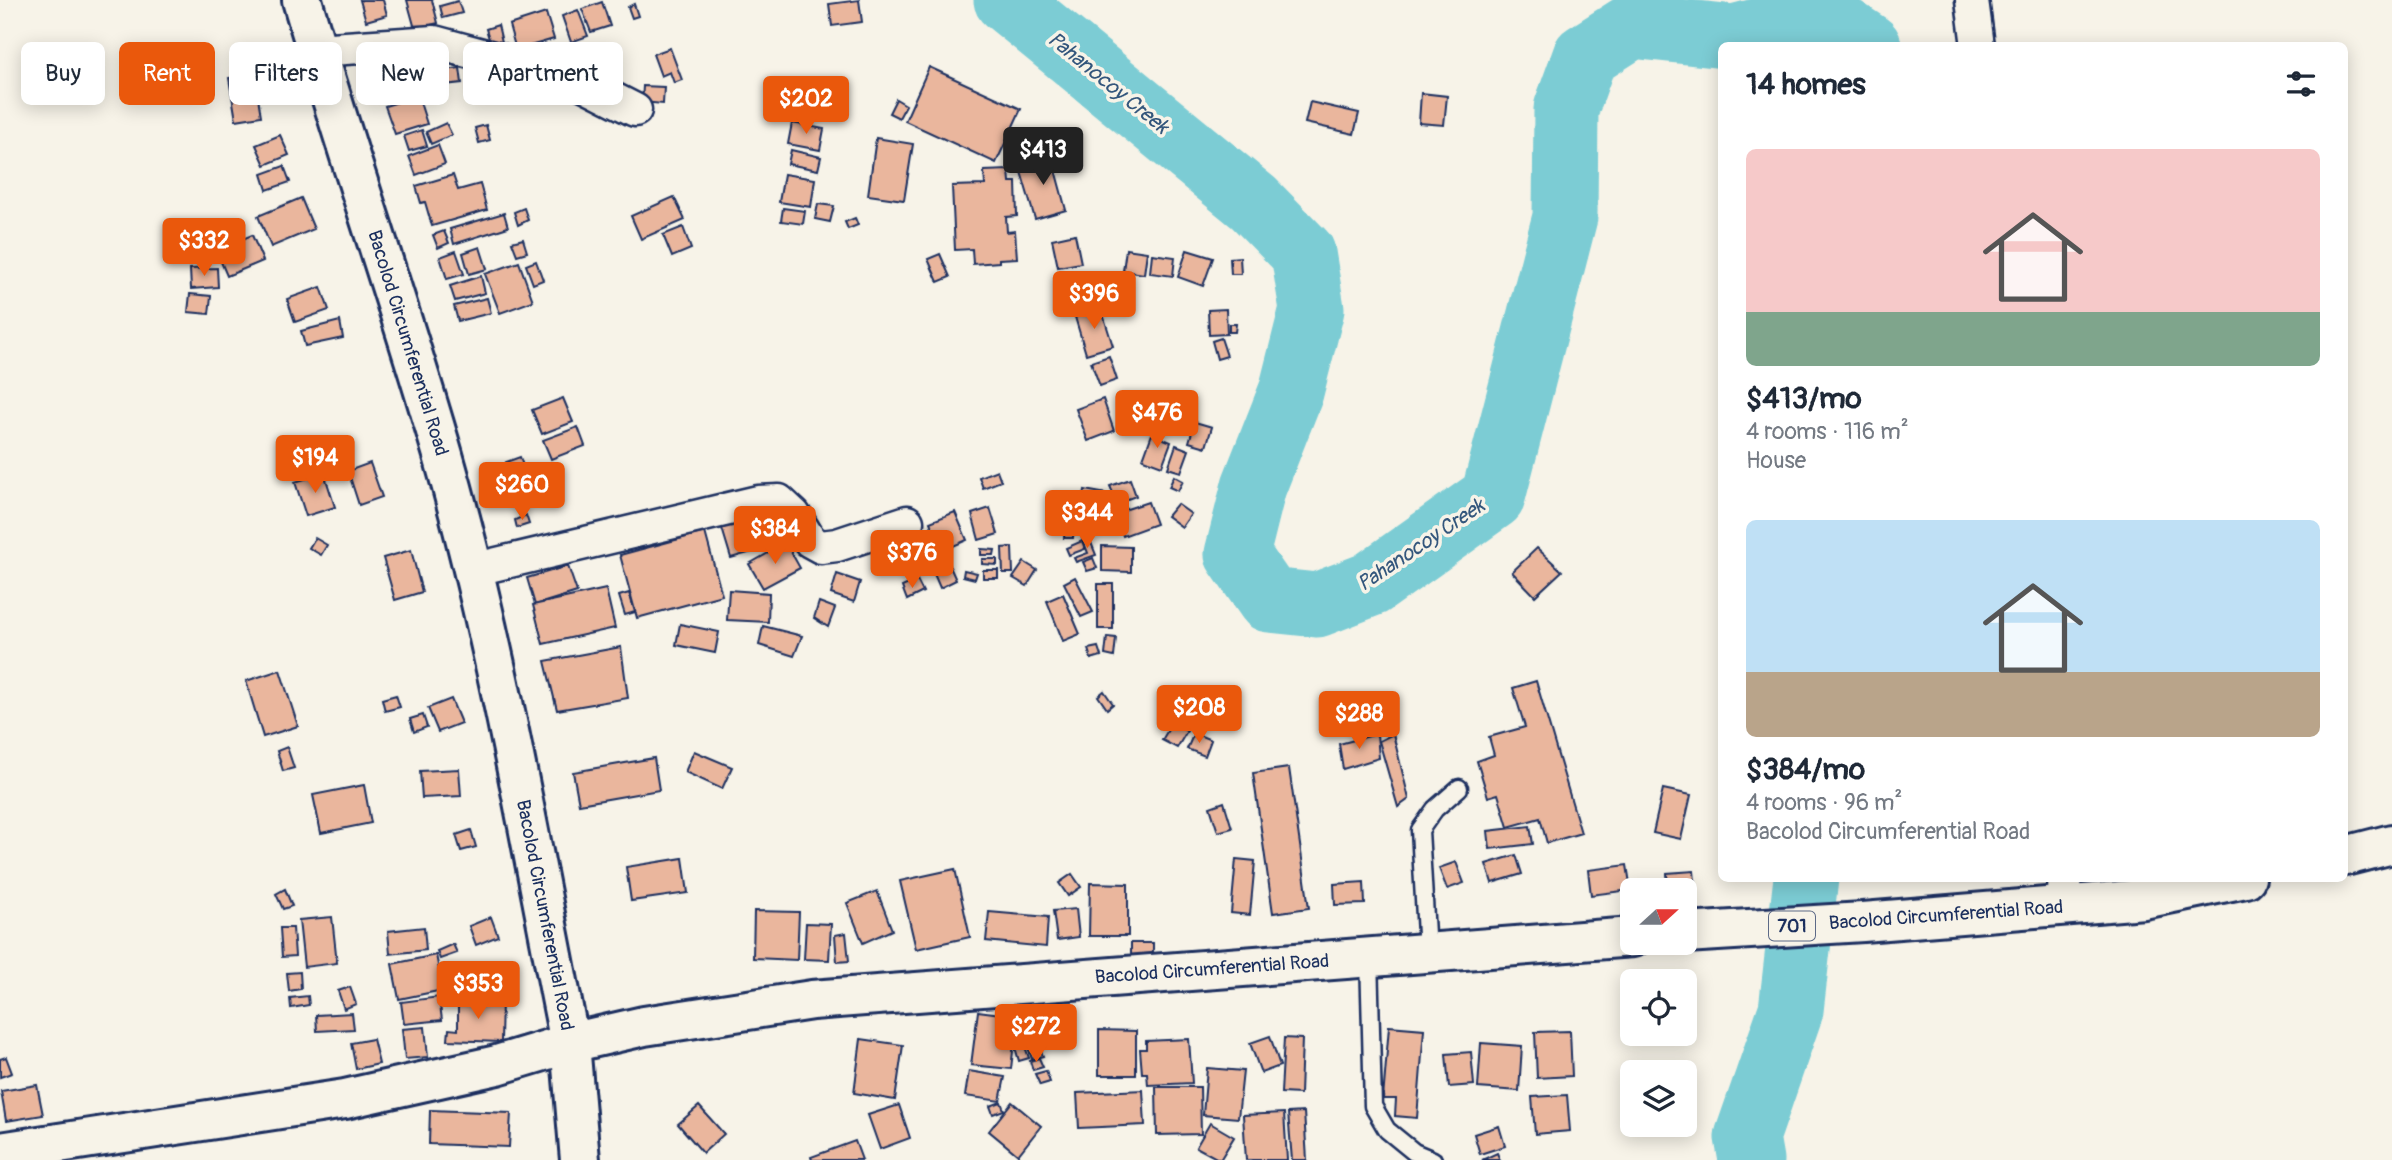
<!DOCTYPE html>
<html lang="en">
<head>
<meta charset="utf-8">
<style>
	body { margin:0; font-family:Pangolin,sans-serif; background:#f6f6f7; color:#1f2937; height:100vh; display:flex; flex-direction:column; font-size:26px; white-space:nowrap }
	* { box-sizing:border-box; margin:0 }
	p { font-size:23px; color:#747a83 }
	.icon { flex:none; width:38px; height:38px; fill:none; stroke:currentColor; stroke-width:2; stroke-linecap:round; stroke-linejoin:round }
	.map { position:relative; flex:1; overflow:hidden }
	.drawer { position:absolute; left:1718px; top:42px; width:630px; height:840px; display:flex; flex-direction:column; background:#fff; border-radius:10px; box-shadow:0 4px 18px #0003 }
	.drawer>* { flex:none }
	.guide { position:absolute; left:21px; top:42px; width:665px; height:63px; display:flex; gap:14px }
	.needle { width:46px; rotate:69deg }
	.buttons { position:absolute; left:1620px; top:878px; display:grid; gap:14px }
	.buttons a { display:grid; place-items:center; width:77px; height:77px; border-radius:10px; background:#fff; box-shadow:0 4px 18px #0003; font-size:35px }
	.price { position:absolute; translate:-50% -60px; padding:0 16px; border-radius:7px; background:#ea580c; color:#fff; font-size:23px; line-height:46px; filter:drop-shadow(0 2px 4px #0008) }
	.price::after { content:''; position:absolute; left:50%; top:42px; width:21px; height:16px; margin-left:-10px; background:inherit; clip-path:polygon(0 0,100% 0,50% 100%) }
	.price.selected { background:#222; color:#fff }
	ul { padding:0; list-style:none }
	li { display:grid; align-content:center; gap:14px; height:371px; padding:0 28px }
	li span { display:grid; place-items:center; height:217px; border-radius:10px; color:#555 }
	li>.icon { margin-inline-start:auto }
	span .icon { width:126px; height:126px; fill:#fffc; stroke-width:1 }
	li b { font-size:30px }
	h2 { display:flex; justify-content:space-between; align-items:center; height:84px; padding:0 28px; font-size:30px }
	.pill { padding:0 24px; border-radius:10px; background:#fff; box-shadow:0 4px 18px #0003; font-size:24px; line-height:63px }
	.pill.selected { background:#ea580c; color:#fff }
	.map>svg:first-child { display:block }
</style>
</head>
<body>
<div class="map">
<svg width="2392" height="1160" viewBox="0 0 2392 1160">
	<rect width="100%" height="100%" fill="#f7f3e8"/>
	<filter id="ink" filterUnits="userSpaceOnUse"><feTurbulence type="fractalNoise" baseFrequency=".0143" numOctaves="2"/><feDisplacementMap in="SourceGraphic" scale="14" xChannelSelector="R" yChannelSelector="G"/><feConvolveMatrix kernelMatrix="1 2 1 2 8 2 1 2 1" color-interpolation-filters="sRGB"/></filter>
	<g filter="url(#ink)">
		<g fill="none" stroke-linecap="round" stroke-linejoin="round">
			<g stroke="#7bccd4" stroke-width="65">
				<path d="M1006,0L1254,203L1303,253L1312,309L1291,392L1254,486L1237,554L1269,600L1317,605L1371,584L1493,497L1565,217L1566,109L1585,56L1632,26L1734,37L1821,14L1869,46"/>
				<path d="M1751,1160L1747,1137L1791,1010L1806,878"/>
			</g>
		</g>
		<g fill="#eab69d" stroke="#1b2f5e" stroke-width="2">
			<path d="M360,0H383L387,15L366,21Z"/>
			<path d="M407,0H432L438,23L415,29Z"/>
			<path d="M859,0L862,22L832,26L829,4Z"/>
			<path d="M458,1L462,13L443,18L440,6Z"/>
			<path d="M602,2L610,26L591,32L582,9Z"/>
			<path d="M634,4L638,16L632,18L628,7Z"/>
			<path d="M578,10L588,36L571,42L562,16Z"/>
			<path d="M546,13L554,39L516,50L509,25Z"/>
			<path d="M498,25L502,42L491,45L486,29Z"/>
			<path d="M670,48L682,80L674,83L670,72L661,76L653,54Z"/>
			<path d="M929,67L1021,109L996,163L905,121Z"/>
			<path d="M460,68L462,83L417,88L415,74Z"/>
			<path d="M254,73L261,116L236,120L229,78Z"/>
			<path d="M643,86L664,87L663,104L642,102Z"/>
			<path d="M1421,93L1447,96L1444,125L1419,123Z"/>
			<path d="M418,96L427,124L395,134L385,106Z"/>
			<path d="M896,99L906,105L899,118L889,113Z"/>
			<path d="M1310,102L1359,113L1354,134L1305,123Z"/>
			<path d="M446,123L452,135L431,144L426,132Z"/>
			<path d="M792,123L824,129L820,150L788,144Z"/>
			<path d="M486,125L490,140L479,143L475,128Z"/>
			<path d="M422,130L427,146L409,151L404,136Z"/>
			<path d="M280,135L289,155L265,165L256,145Z"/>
			<path d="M876,138L913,144L904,200L868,195Z"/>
			<path d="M438,145L445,164L416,175L409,156Z"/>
			<path d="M791,150L821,157L818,170L788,164Z"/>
			<path d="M1051,155L1066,210L1035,219L1019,165Z"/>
			<path d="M284,166L290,182L267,190L262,174Z"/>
			<path d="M1009,170L1010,182H1016L1017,216L1006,217L1007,232L1015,231L1017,258L999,259V262L973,264L972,249L955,250L952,186L985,185L984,171Z"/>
			<path d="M784,174L815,179L811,207L779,202Z"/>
			<path d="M453,175L458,190L480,184L487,210L432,226L425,202L421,203L416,186Z"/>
			<path d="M674,197L685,220L641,239L631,216Z"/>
			<path d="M301,198L314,229L271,247L258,216Z"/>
			<path d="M818,204L834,206L830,222L815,219Z"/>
			<path d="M524,208L528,220L518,225L514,212Z"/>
			<path d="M783,208L805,211L803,224L781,221Z"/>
			<path d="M504,213L508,227L454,244L450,229Z"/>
			<path d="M855,218L858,225L848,229L845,222Z"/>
			<path d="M683,227L691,249L672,257L663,235Z"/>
			<path d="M444,231L449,243L438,248L433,235Z"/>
			<path d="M1075,234L1081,263L1058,267L1052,239Z"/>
			<path d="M252,235L263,261L227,276L216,250Z"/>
			<path d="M523,239L527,252L517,255L512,242Z"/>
			<path d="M480,247L487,269L469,274L463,253Z"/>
			<path d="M1126,249L1147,252L1144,274L1123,271Z"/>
			<path d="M1187,250L1213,258L1203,286L1178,277Z"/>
			<path d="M456,251L464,274L447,279L440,257Z"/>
			<path d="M940,254L950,277L938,282L928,259Z"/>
			<path d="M1152,254L1175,257L1173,276L1150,273Z"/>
			<path d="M1240,257L1241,274H1231L1230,258Z"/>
			<path d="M536,261L543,280L533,284L526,265Z"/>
			<path d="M519,262L533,301L500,313L485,274Z"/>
			<path d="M217,268L218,287L191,289L190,269Z"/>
			<path d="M481,276L485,293L455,301L450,286Z"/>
			<path d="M321,287L329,310L295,322L287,299Z"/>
			<path d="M190,294L211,296L209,314L188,312Z"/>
			<path d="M487,298L491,313L458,321L454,306Z"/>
			<path d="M1101,308L1113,346L1086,354L1075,317Z"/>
			<path d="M1226,309L1227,334L1209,335L1208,310Z"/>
			<path d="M340,321L343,338L305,346L301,331Z"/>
			<path d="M1229,324H1236L1235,332H1229Z"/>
			<path d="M1221,338L1227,356L1217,359L1212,341Z"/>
			<path d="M1109,356L1117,380L1100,386L1091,362Z"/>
			<path d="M563,398L573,422L542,434L532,410Z"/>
			<path d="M1103,399L1114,431L1088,441L1076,409Z"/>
			<path d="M1195,422L1212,427L1206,447L1189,442Z"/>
			<path d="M578,427L585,446L551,459L543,440Z"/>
			<path d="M1152,434L1171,442L1162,466L1143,459Z"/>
			<path d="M1176,445L1189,450L1181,472L1168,468Z"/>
			<path d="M520,457L526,475L511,479L506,462Z"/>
			<path d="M370,463L382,497L359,505L348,471Z"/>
			<path d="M555,467L560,480L552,483L546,471Z"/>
			<path d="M997,470L1001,481L983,488L979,477Z"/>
			<path d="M324,473L335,507L306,516L295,482Z"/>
			<path d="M1174,476L1183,481L1178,491L1169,487Z"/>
			<path d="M1130,479L1136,496L1117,503L1110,486Z"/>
			<path d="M1085,490L1107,494L1104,511L1082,508Z"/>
			<path d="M1148,502L1156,524L1123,536L1115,513Z"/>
			<path d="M1177,504L1191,514L1182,527L1167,516Z"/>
			<path d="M990,508L998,534L979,540L972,514Z"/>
			<path d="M763,512L773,546L731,558L721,525Z"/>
			<path d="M955,512L967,540L942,551L930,522Z"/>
			<path d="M526,515L529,524L517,528L515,520Z"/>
			<path d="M1065,526L1074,527L1073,538H1064Z"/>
			<path d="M705,532L722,595L637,618L620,555Z"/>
			<path d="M1088,535L1096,555L1076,562L1074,558L1088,553L1082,538Z"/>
			<path d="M315,538L327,545L321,555L309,548Z"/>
			<path d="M1082,541L1085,549L1069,555L1066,548Z"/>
			<path d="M935,542L940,555L930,558L925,546Z"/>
			<path d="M786,543L800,568L763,588L749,564Z"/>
			<path d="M1102,546L1131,547V572L1102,571Z"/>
			<path d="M1012,547L1013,573H1003L1002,548Z"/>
			<path d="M1537,548L1562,571L1535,596L1512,572Z"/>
			<path d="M981,549L995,550L994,555H981Z"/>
			<path d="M411,550L422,592L395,600L383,558Z"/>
			<path d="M1093,558L1097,568L1087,571L1083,562Z"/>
			<path d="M982,559H997V565L982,564Z"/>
			<path d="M947,560L956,580L940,588L931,567Z"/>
			<path d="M1024,562L1037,570L1027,586L1013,578Z"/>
			<path d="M568,566L577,592L535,605L527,578Z"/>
			<path d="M964,570L977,573L975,579L963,576Z"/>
			<rect x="983" y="570" width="15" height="8"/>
			<path d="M837,574L860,582L854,602L831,594Z"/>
			<path d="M1075,577L1093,612L1081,617L1064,583Z"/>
			<path d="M917,580L923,592L907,600L902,587Z"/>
			<rect x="1098" y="584" width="15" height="45"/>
			<path d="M606,589L615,628L543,644L533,605Z"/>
			<path d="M729,590L769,593L768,622L727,620Z"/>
			<path d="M629,593L635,612L625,615L619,596Z"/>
			<path d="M1063,594L1080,634L1063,641L1047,601Z"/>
			<path d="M819,602L835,608L828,627L814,618Z"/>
			<path d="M680,624L719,632L715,653L676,645Z"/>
			<path d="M763,626L802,636L794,656L759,645Z"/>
			<path d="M1107,637L1116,638L1114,657L1105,655Z"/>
			<path d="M621,647L628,698L557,710L545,661Z"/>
			<path d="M1098,647L1101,656L1091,659L1088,649Z"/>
			<path d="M280,670L298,726L263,737L246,681Z"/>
			<path d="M1536,681L1581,833L1547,843L1540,818L1508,827L1498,794L1488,797L1477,761L1494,755L1489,737L1525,727L1513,688Z"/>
			<path d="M1104,691L1113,704L1107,709L1098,696Z"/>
			<path d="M396,695L400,707L385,711L382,699Z"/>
			<path d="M451,699L461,723L438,732L428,708Z"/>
			<path d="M423,715L427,727L414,732L410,719Z"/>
			<path d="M1172,723L1187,731L1177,748L1162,740Z"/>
			<path d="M1194,733L1211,740L1205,756L1187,749Z"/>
			<path d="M1377,734L1379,758L1343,769L1339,744Z"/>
			<path d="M1393,734L1409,799L1398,807L1379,741Z"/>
			<path d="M287,747L294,768L283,771L277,751Z"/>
			<path d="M694,751L732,767L722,789L685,772Z"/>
			<path d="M654,758L659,790L579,804L573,772Z"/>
			<path d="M1289,768L1309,908L1273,913L1253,773Z"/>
			<path d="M459,769L461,796L422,798L420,771Z"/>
			<path d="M364,785L371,823L321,833L313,795Z"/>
			<path d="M1663,789L1691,795L1681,839L1653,833Z"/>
			<path d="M1224,802L1232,828L1218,832L1210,807Z"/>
			<path d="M1530,826L1533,844L1490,849L1488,831Z"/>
			<path d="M471,830L476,847L461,851L456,835Z"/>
			<path d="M1516,855L1522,874L1492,883L1486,864Z"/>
			<path d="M683,858L688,893L631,901L626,867Z"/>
			<path d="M1236,859L1255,861L1250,915L1231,913Z"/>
			<path d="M1456,862L1464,883L1447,889L1439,868Z"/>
			<path d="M1627,865L1631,890L1591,895L1588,870Z"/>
			<path d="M955,869L970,937L916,949L900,881Z"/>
			<path d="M1694,871L1696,890L1668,891L1667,873Z"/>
			<path d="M1072,874L1081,887L1068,896L1059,883Z"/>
			<path d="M1364,882L1365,904L1335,905L1334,884Z"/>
			<path d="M1090,883L1128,884V936H1089Z"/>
			<path d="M285,889L292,906L283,909L276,894Z"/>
			<path d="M877,891L892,930L863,943L847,903Z"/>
			<path d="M1076,909L1079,937L1057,940L1053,911Z"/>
			<path d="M754,911L799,912L797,960L753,958Z"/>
			<path d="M989,912L1048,917L1046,947L986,941Z"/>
			<path d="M332,917L337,963L304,967L299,920Z"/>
			<path d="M491,917L498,936L476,945L469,926Z"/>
			<path d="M806,923L831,924L829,960L804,959Z"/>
			<path d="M424,927L426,950L390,954L388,931Z"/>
			<path d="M280,928H293L295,956L282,957Z"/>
			<path d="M846,933L849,961L837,962L835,935Z"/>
			<rect x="1131" y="943" width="22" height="14"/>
			<path d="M453,944L457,953L440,959L437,951Z"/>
			<path d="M436,955L443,990L399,999L392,964Z"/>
			<rect x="461" y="966" width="38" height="24"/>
			<path d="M300,972L301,989L289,991L287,973Z"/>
			<path d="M350,987L356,1004L344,1009L338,991Z"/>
			<path d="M308,996L309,1005L291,1008L290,998Z"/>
			<path d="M439,997L442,1020L404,1024L401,1002Z"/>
			<path d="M458,999H502L501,1042L448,1040L449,1029L458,1030Z"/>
			<path d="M978,1011L1017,1016L1011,1069L971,1065Z"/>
			<path d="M352,1013L354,1029L317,1031L316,1015Z"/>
			<path d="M1389,1026L1424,1029L1417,1118L1395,1116L1396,1099H1383Z"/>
			<path d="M425,1027L428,1057L405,1059L402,1029Z"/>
			<path d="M1099,1030L1136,1031V1075H1099Z"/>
			<path d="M1570,1031L1572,1076L1537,1078L1535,1032Z"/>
			<path d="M1270,1036L1280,1066L1261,1073L1250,1043Z"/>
			<path d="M1284,1038L1302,1039L1300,1094L1281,1093Z"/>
			<path d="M373,1039L379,1064L356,1069L351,1043Z"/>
			<path d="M861,1039L903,1045L895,1100L854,1093Z"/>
			<path d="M1189,1039L1192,1083L1148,1085L1147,1073H1142L1140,1049H1146V1041Z"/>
			<path d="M1038,1043L1043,1056L1032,1059L1028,1047Z"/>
			<path d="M1481,1043L1522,1046L1519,1091L1478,1088Z"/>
			<path d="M1024,1044L1029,1058L1019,1061L1015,1047Z"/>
			<path d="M1471,1052L1474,1085L1449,1087L1446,1054Z"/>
			<path d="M6,1057L12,1073L0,1077V1059Z"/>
			<path d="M1039,1058L1043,1067L1033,1070L1030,1061Z"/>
			<path d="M1207,1068L1243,1071L1238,1118L1203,1115Z"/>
			<path d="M969,1071L1005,1077L1000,1101L965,1096Z"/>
			<path d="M1046,1071L1050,1082L1040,1085L1035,1074Z"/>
			<path d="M37,1085L43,1115L6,1121L1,1091Z"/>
			<path d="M1156,1087H1200L1201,1134L1157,1135Z"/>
			<path d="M1143,1090L1145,1125L1079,1128L1077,1093Z"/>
			<path d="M1567,1095L1570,1131L1535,1134L1532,1097Z"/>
			<path d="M1001,1102L1004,1110L993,1114L990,1106Z"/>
			<path d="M1012,1102L1041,1126L1018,1155L989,1131Z"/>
			<path d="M899,1105L910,1138L880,1149L868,1115Z"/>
			<path d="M699,1106L724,1134L703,1153L678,1124Z"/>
			<path d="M430,1110L511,1113L509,1147L429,1144Z"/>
			<path d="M1304,1112L1307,1160H1292L1288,1113Z"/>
			<path d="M1284,1113L1287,1160H1246L1243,1115Z"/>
			<path d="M1210,1123L1234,1137L1220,1160L1196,1147Z"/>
			<path d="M1499,1126L1505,1146L1480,1154L1474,1134Z"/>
			<path d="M855,1141L862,1160H812L811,1157Z"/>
			<path d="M1497,1153L1500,1160H1482Z"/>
		</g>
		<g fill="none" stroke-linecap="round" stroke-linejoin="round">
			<defs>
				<g id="service">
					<path d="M1427,952L1420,830L1435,809L1459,788"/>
					<path d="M1369,957L1373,1106L1387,1130L1414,1152L1433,1160"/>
				</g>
				<g id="minor">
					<path d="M1972,0L1978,46"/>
					<path d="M316,50L434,42L578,81L635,110"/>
					<path d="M472,570L758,502L779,501L794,515L810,541L821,547L837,545L907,522"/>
					<path d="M2064,878L2065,906"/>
				</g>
				<path id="tertiary" d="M570,1043L580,1160"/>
				<path id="secondary" d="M0,1152L345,1099L497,1065L570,1043"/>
				<g id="primary">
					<path d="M302,0C346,152 399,303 443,455C498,648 531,847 570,1043L644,1026L812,1000L1633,937"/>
					<path d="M2345,856L2392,844"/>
					<path d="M1685,933L1863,922L2144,899L2246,878"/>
				</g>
			</defs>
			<use href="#service" stroke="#1b2f5e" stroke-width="21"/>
			<use href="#minor" stroke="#1b2f5e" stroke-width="37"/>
			<use href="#tertiary" stroke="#1b2f5e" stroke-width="44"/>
			<use href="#secondary" stroke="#1b2f5e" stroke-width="44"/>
			<use href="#primary" stroke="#1b2f5e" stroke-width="44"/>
			<use href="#service" stroke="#f7f3e8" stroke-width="16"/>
			<use href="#minor" stroke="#f7f3e8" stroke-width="32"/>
			<use href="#tertiary" stroke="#f7f3e8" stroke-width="38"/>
			<use href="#secondary" stroke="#f7f3e8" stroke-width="38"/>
			<use href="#primary" stroke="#f7f3e8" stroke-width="38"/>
		</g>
	</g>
	<g text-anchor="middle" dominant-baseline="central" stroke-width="7" stroke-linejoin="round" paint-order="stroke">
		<rect fill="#f7f3e8" stroke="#5d6a87" stroke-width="2" x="1769" y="911.5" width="46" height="29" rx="5"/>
		<g font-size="18" font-weight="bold" fill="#1b2f5e">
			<text x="1792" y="926">701</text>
		</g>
		<g font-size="19" fill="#1b2f5e" stroke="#f7f3e8">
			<text transform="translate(408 343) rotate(73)">Bacolod Circumferential Road</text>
			<text transform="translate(545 915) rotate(79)">Bacolod Circumferential Road</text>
			<text transform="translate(1946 915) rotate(-4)">Bacolod Circumferential Road</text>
			<text transform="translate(1212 969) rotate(-4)">Bacolod Circumferential Road</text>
		</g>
		<g font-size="21" font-style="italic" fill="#33567c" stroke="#f7f3e8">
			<text transform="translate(1108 83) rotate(39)">Pahanocoy Creek</text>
			<text transform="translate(1421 545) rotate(-34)">Pahanocoy Creek</text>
		</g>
	</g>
</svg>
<div class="buttons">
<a><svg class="needle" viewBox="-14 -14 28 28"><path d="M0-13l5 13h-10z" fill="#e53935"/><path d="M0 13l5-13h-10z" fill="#747a83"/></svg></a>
<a><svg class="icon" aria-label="locate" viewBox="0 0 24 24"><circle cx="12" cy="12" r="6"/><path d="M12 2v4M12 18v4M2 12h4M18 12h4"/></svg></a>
<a><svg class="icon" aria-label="layers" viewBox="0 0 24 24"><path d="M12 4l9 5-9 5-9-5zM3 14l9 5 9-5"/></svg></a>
</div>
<b class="price" style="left:806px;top:136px">$202</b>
<b class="price selected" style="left:1043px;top:187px">$413</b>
<b class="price" style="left:204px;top:278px">$332</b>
<b class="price" style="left:1094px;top:331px">$396</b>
<b class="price" style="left:1157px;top:450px">$476</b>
<b class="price" style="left:315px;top:495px">$194</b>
<b class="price" style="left:522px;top:522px">$260</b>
<b class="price" style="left:1087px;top:550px">$344</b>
<b class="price" style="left:775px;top:566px">$384</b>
<b class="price" style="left:912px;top:590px">$376</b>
<b class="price" style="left:1199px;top:745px">$208</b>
<b class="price" style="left:1359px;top:751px">$288</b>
<b class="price" style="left:478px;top:1021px">$353</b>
<b class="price" style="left:1036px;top:1064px">$272</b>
<div class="guide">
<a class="pill">Buy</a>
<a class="pill selected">Rent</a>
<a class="pill">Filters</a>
<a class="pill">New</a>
<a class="pill">Apartment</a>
</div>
<section class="drawer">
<h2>14 homes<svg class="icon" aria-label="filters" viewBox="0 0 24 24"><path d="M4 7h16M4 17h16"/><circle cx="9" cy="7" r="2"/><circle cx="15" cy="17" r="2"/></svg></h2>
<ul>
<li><span style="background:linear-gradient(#f6c9c9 75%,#7fa58c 0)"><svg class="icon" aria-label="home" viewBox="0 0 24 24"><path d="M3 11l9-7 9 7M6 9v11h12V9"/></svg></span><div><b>$413/mo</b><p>4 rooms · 116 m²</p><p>House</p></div></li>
<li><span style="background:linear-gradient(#bfe0f5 70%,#b9a48a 0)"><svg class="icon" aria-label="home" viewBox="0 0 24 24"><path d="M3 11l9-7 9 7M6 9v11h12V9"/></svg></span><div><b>$384/mo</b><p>4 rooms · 96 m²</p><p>Bacolod Circumferential Road</p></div></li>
</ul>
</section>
</div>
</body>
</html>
